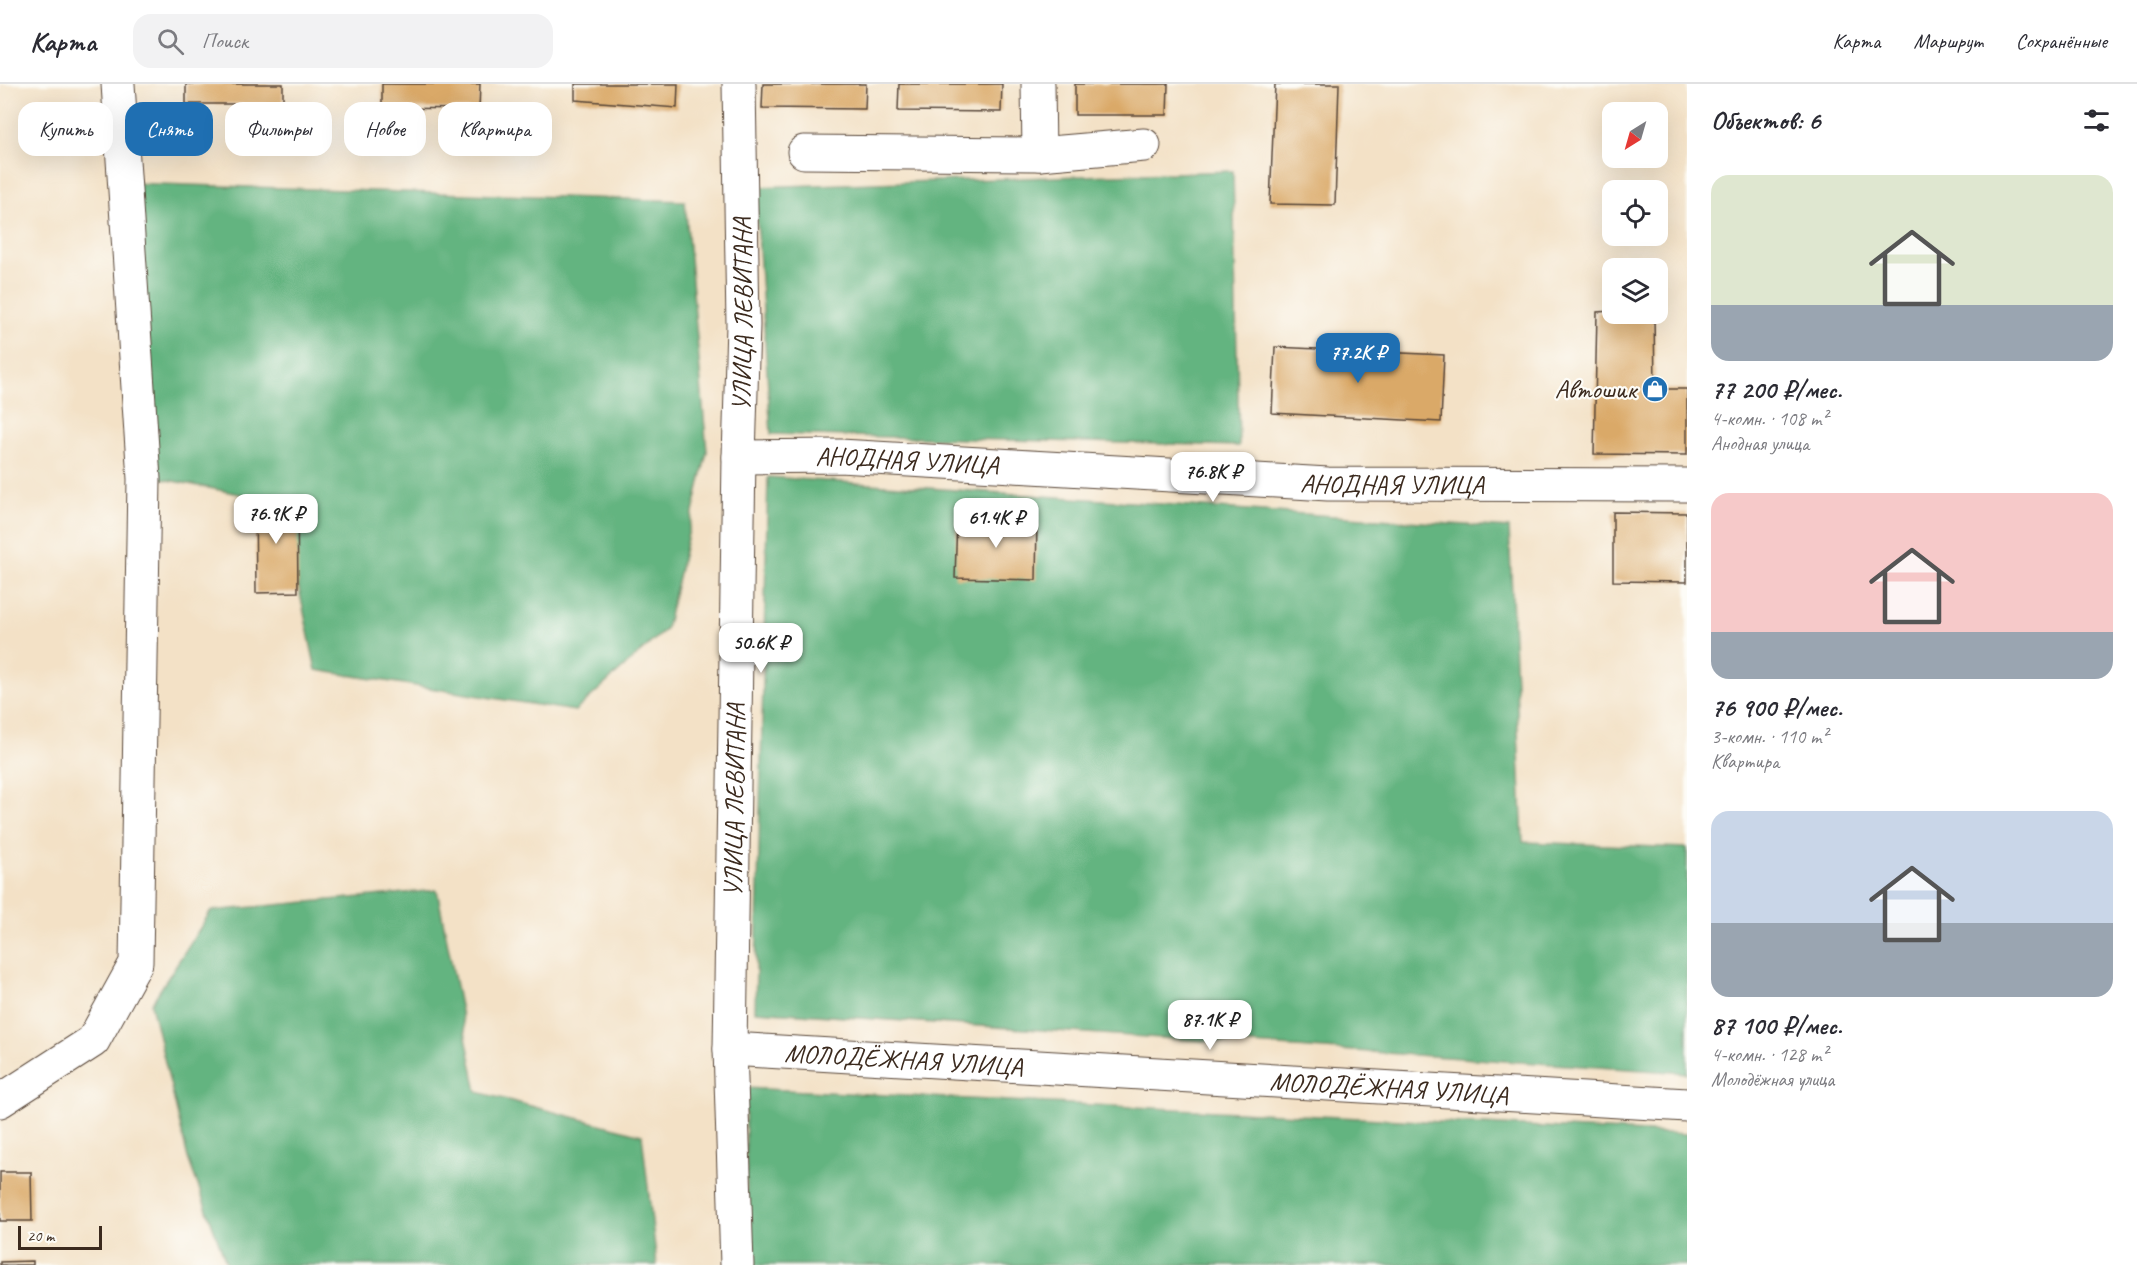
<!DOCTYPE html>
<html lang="ru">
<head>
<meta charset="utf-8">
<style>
	body { margin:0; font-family:Caveat,sans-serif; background:#f2f2f3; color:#2b2b33; height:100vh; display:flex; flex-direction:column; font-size:22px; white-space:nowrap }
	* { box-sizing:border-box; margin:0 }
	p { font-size:20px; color:#7c7c81 }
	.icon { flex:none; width:33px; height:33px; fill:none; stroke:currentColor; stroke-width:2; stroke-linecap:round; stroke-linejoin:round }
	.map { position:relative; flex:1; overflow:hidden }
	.side { display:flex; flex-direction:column; background:#fff; width:450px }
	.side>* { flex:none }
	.guide { position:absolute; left:18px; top:18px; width:570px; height:54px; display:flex; gap:12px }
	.needle { width:39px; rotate:217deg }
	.fabs { position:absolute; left:1602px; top:18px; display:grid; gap:12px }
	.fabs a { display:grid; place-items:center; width:66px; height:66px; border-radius:12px; background:#fff; box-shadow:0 6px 24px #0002; font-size:30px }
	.scale { position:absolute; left:18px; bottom:15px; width:84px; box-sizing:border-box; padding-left:6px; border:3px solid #3b2a1e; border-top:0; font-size:16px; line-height:21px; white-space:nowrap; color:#3b2a1e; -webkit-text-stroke:4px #fdfcf7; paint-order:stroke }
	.price { position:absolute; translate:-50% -51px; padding:0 14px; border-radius:12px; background:#fff; color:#222; font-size:20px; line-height:39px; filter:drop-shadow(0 2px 3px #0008) }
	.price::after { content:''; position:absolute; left:50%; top:36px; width:18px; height:14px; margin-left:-9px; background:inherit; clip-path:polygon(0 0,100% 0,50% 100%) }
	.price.selected { background:#1f6fb2; color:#fff }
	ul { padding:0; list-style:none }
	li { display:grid; align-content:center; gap:12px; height:318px; padding:0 24px }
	li span { display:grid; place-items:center; height:186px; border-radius:18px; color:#555 }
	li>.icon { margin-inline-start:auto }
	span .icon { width:108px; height:108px; fill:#fffc; stroke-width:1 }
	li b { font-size:26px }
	h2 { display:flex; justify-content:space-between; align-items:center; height:72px; padding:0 24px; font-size:26px }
	.chip { padding:0 21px; border-radius:18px; background:#fff; box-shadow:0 6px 24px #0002; font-size:21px; line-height:54px }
	.chip.selected { background:#1f6fb2; color:#fff }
	header { display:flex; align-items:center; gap:36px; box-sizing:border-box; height:84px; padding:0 30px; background:#fff; border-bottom:2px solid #e1e1e2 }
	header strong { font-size:28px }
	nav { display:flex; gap:33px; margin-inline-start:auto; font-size:21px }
	.search { width:420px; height:54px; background:#f2f2f3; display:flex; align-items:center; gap:15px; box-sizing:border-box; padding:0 21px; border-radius:18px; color:#7c7c81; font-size:22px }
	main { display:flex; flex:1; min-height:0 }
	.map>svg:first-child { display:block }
</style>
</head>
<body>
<header>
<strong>Карта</strong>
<div class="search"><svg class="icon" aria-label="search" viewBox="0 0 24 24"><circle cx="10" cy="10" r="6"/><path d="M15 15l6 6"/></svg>Поиск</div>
<nav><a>Карта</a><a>Маршрут</a><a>Сохранённые</a></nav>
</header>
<main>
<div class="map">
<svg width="1687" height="1181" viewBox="0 0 1687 1181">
	<rect width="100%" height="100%" fill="#fdfcf7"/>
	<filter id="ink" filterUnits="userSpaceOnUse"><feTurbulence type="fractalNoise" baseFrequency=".0167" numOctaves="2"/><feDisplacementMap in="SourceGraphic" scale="12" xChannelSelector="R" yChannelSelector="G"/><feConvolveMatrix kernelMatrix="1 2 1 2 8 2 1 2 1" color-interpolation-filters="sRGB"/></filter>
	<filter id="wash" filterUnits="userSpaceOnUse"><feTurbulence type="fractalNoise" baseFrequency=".008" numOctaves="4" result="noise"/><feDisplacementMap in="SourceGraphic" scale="24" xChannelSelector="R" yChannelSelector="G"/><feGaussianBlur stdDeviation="1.35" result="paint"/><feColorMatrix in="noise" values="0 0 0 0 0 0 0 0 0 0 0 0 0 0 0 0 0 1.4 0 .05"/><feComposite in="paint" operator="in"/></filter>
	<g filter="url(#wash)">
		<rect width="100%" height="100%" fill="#f3e1c6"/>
		<g fill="#63b480" stroke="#4f6f4f" stroke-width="1.5">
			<path d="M1233,87L1239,362L771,350L755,103Z"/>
			<path d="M128,99L685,117L707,368L666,545L575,627L316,586L281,418L148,392Z"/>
			<path d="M768,393L1509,444L1523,758L1687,764V989L755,927Z"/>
			<path d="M437,806L477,1008L642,1051L657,1181H227L188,1074L151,920L211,827Z"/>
			<path d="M745,1004L1687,1050V1181H748Z"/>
		</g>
		<g id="blocks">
			<g fill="#daa968">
				<rect x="186" y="0" width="97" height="20"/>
				<path d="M382,0H480L479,25L382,24Z"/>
				<path d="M575,0H678L677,24L575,16Z"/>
				<path d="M763,0H866L865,25L762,24Z"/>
				<path d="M899,0H1002L1001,28L898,27Z"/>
				<path d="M1075,0H1168L1167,31H1075Z"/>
				<path d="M1275,0H1339L1335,121L1270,120Z"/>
				<path d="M1612,227V230H1654L1655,305H1687V371L1594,370L1597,228Z"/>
				<path d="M1275,263L1444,271L1441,338L1272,329Z"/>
				<path d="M255,413H297L298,508L256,509Z"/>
				<path d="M1613,428L1687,429V498L1613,497Z"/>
				<path d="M957,434L1037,436L1036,496L955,494Z"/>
				<path d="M0,1088H31L32,1137H0Z"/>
				<path d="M33,1177V1181H0V1178Z"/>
			</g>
		</g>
	</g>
	<g filter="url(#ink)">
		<use href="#blocks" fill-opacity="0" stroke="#574537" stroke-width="1.5"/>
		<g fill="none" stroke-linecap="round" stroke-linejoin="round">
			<defs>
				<g id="minor">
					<path d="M804,68L1039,70L1038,0"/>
					<path d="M1039,70L1144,61"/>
					<path id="s1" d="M739,373L840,372L1328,400L1687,401"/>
					<path id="s2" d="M730,965L1687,1021"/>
					<path d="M0,1017L93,957L136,879L144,395L118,0"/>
					<path id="s3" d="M737,1181L730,965L739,373L743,241L739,0"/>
				</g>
			</defs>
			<use href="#minor" stroke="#574537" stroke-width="35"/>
			<use href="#minor" stroke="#fff" stroke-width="33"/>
		</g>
	</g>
	<defs>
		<symbol id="shop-disc" viewBox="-11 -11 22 22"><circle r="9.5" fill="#1f6fb2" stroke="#fdfcf7"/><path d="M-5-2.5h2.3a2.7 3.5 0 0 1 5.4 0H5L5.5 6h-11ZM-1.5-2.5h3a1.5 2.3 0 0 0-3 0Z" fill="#fff"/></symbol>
	</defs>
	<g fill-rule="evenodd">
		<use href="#shop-disc" x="1640" y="290" width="30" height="30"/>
	</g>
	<g text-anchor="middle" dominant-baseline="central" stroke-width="4.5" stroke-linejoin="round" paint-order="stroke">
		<g font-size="26" fill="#3b2a1e" stroke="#fdfcf7">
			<text stroke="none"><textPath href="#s3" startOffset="951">УЛИЦА ЛЕВИТАНА</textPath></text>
			<text stroke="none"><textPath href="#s1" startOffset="168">АНОДНАЯ УЛИЦА</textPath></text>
			<text stroke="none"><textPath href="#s1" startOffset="654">АНОДНАЯ УЛИЦА</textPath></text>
			<text stroke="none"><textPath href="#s3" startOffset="465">УЛИЦА ЛЕВИТАНА</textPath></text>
			<text stroke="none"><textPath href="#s2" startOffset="174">МОЛОДЁЖНАЯ УЛИЦА</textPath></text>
			<text stroke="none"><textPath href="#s2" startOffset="660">МОЛОДЁЖНАЯ УЛИЦА</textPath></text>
		</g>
		<g font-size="26" fill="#3b2a1e" stroke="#fdfcf7" text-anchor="end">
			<text x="1636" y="305">Автошик</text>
		</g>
	</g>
</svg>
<div class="fabs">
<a><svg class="needle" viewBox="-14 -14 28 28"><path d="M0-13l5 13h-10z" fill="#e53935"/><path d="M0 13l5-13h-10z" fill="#7c7c81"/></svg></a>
<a><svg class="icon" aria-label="locate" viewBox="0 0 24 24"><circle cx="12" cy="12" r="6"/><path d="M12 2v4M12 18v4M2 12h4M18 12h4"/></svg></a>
<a><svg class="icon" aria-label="layers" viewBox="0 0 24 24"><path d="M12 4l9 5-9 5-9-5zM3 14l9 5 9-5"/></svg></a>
</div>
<div class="scale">20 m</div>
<b class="price selected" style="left:1358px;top:300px">77.2K ₽</b>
<b class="price" style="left:1213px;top:419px">76.8K ₽</b>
<b class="price" style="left:276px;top:461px">76.9K ₽</b>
<b class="price" style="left:996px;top:465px">61.4K ₽</b>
<b class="price" style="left:761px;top:590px">50.6K ₽</b>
<b class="price" style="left:1210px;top:967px">87.1K ₽</b>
<div class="guide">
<a class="chip">Купить</a>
<a class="chip selected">Снять</a>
<a class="chip">Фильтры</a>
<a class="chip">Новое</a>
<a class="chip">Квартира</a>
</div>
</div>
<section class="side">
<h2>Объектов: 6<svg class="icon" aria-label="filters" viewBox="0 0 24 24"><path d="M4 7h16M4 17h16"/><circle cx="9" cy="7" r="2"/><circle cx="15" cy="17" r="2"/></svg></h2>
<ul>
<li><span style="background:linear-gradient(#dfe7d0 70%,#9aa5b1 0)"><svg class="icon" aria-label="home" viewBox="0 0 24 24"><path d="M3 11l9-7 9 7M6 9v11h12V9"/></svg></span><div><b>77 200 ₽/мес.</b><p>4-комн. · 108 m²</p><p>Анодная улица</p></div></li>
<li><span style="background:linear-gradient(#f6c9c9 75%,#9aa5b1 0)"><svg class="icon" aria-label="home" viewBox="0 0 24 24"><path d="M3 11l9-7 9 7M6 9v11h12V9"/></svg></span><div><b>76 900 ₽/мес.</b><p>3-комн. · 110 m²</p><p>Квартира</p></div></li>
<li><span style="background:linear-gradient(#c9d6e8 60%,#9aa5b1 0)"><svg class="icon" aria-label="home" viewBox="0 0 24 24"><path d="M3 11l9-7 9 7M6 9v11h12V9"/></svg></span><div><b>87 100 ₽/мес.</b><p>4-комн. · 128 m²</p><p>Молодёжная улица</p></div></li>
</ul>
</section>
</main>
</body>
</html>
